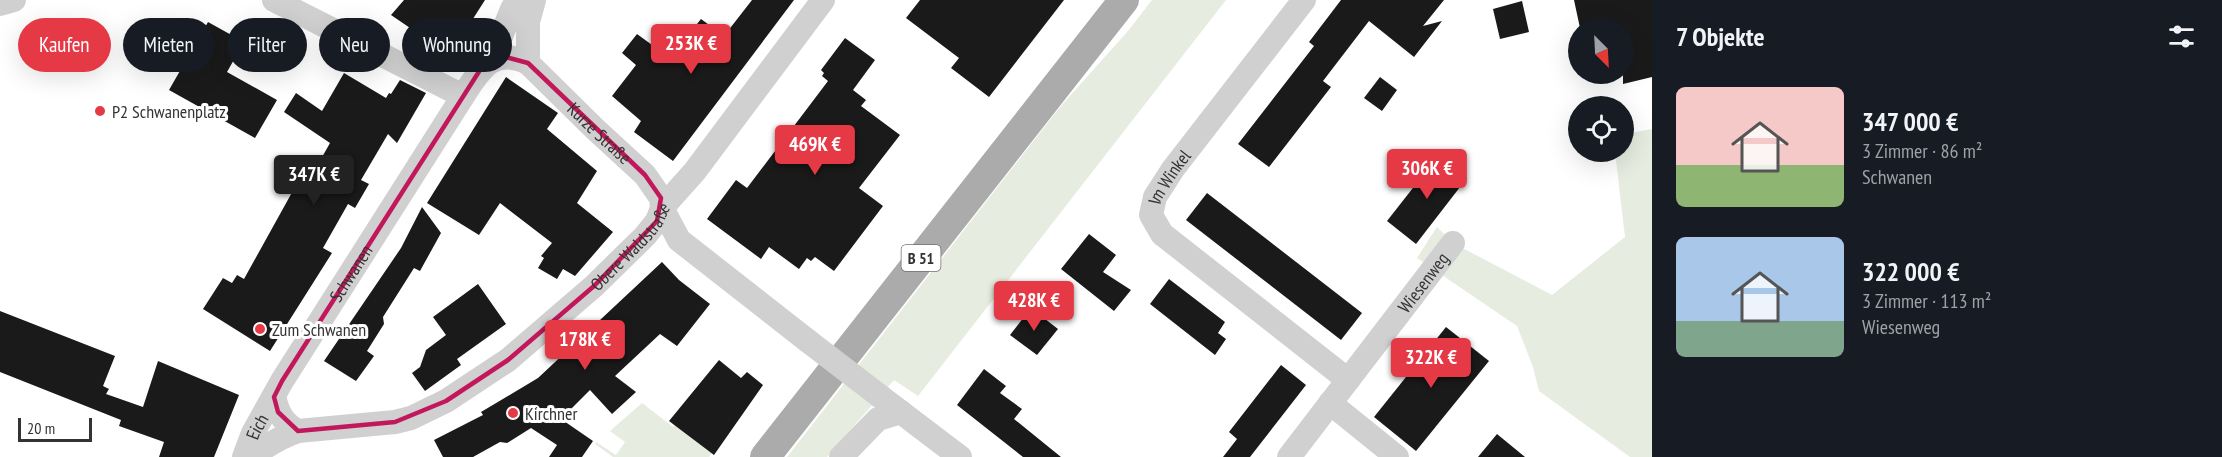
<!DOCTYPE html>
<html lang="de">
<head>
<meta charset="utf-8">
<style>
	body { margin:0; font-family:"PT Sans Narrow",sans-serif; background:#242831; color:#f1f3f6; height:100vh; display:flex; flex-direction:column; font-size:22px; white-space:nowrap }
	* { box-sizing:border-box; margin:0 }
	p { font-size:20px; color:#9ea1a6 }
	.icon { flex:none; width:33px; height:33px; fill:none; stroke:currentColor; stroke-width:2; stroke-linecap:round; stroke-linejoin:round }
	.map { position:relative; flex:1; overflow:hidden }
	.details { display:flex; flex-direction:column; background:#171b24; width:570px }
	.details>* { flex:none }
	.guide { position:absolute; left:18px; top:18px; width:570px; height:54px; display:flex; gap:12px }
	.needle { width:39px; rotate:156deg }
	.tools { position:absolute; left:1568px; top:18px; display:grid; gap:12px }
	.tools a { display:grid; place-items:center; width:66px; height:66px; border-radius:50%; background:#171b24; box-shadow:0 6px 24px #0002; font-size:30px }
	.scale { position:absolute; left:18px; bottom:15px; width:74px; box-sizing:border-box; padding-left:6px; border:3px solid #333; border-top:0; font-size:16px; line-height:21px; white-space:nowrap; color:#333; -webkit-text-stroke:4px #fff; paint-order:stroke }
	.price { position:absolute; translate:-50% -51px; padding:0 14px; border-radius:6px; background:#e63946; color:#fff; font-size:20px; line-height:39px; filter:drop-shadow(0 2px 3px #0008) }
	.price::after { content:''; position:absolute; left:50%; top:36px; width:18px; height:14px; margin-left:-9px; background:inherit; clip-path:polygon(0 0,100% 0,50% 100%) }
	.price.current { background:#222; color:#fff }
	ul { padding:0; list-style:none }
	li { display:flex; align-items:center; gap:18px; height:150px; padding:0 24px }
	li span { display:grid; place-items:center; flex:none; width:168px; height:120px; border-radius:9px; color:#555 }
	li>.icon { margin-inline-start:auto }
	span .icon { width:72px; height:72px; fill:#fffc; stroke-width:1 }
	li b { font-size:26px }
	h2 { display:flex; justify-content:space-between; align-items:center; height:72px; padding:0 24px; font-size:26px }
	.chip { padding:0 21px; border-radius:27px; background:#171b24; box-shadow:0 6px 24px #0002; font-size:21px; line-height:54px }
	.chip.current { background:#e63946; color:#fff }
	main { display:flex; flex:1; min-height:0 }
	.map>svg:first-child { display:block }
</style>
</head>
<body>
<main>
<div class="map">
<svg width="1652" height="457" viewBox="0 0 1652 457">
	<rect width="100%" height="100%" fill="#fff"/>
	<g fill="#e6ecdf">
		<path d="M1152,0H1226L918,396L894,380L827,457H787L1060,107L1128,31Z"/>
		<path d="M1652,129V457H1630L1539,391L1533,367L1517,326L1417,258L1437,227L1453,243L1552,295L1625,237L1615,152H1623V134Z"/>
		<path d="M642,403L673,427L675,425L712,453L709,457H613L595,444L596,442L616,455L625,442L610,431Z"/>
	</g>
	<g fill="#1a1a1a">
		<path d="M404,0H485L441,69L416,56L417,54L415,53L422,42L413,37L416,32L391,15Z"/>
		<path d="M752,0H794L673,161L634,132L641,121L612,96L636,65L622,53L637,34L670,58L701,19L724,36Z"/>
		<path d="M920,0H1064L989,97L951,68L959,58L906,18Z"/>
		<path d="M1341,0H1444L1423,26L1442,21L1414,57L1369,21L1323,81L1331,87L1269,167L1238,144L1314,46L1309,42Z"/>
		<path d="M1574,0H1652V77L1623,84V28H1580Z"/>
		<path d="M1522,1L1529,32L1500,39L1493,9Z"/>
		<path d="M208,22L244,42L227,72L277,100L255,138L169,90Z"/>
		<path d="M845,38L875,60L853,90L866,100L861,106L900,135L859,188L883,206L834,271L815,257L811,261L807,258L799,269L769,247L761,259L707,219L736,180L747,188L828,81L822,76L824,73L821,70Z"/>
		<path d="M344,73L386,98L389,93L391,94L400,80L426,93L397,143L388,134L361,180L369,184L355,208L348,204L323,248L332,253L270,351L203,309L223,278L232,283L237,275L244,279L300,178L308,182L330,143L284,112L296,93L322,111Z"/>
		<path d="M506,77L558,113L547,129L597,171L577,203L613,232L575,276L563,269L557,279L538,268L544,258L541,256L552,243L500,203L479,235L427,203Z"/>
		<path d="M1380,77L1397,90L1382,111L1364,98Z"/>
		<path d="M1438,156L1467,178L1416,244L1387,221Z"/>
		<path d="M1207,193L1362,313L1341,340L1186,220Z"/>
		<path d="M422,207L441,233L420,271L414,268L383,317L384,324L367,351L374,356L356,381L324,361L401,248Z"/>
		<path d="M1089,234L1116,255L1103,272L1131,290L1114,311L1061,269Z"/>
		<path d="M662,262L679,280L710,304L677,346L660,334L615,376L636,392L612,414L590,390L561,419L593,441L582,457H549L557,445L531,428L507,443L500,442L473,457H443L434,440L483,415L481,412L538,378Z"/>
		<path d="M1169,279L1225,322L1218,333L1226,339L1215,355L1150,304Z"/>
		<path d="M478,284L506,324L457,359L461,365L425,391L412,373L420,367L426,350L446,335L433,317Z"/>
		<path d="M1031,308L1058,329L1037,355L1010,335Z"/>
		<path d="M0,311L115,356L103,386L109,389L106,394L143,407L158,361L239,395L214,457H159L164,442L119,426L121,420L0,372Z"/>
		<path d="M1446,327L1489,361L1416,451L1374,417Z"/>
		<path d="M719,360L741,378L747,372L763,385L714,455L669,421Z"/>
		<path d="M1281,365L1306,385L1250,457H1223L1237,439L1229,432Z"/>
		<path d="M984,369L1006,386L1000,393L1022,409L1014,419L1061,457H1023L957,405Z"/>
		<path d="M1497,434L1525,457H1478Z"/>
	</g>
	<g fill="none" stroke-linecap="round" stroke-linejoin="round">
		<g stroke="#d0d0d0" stroke-width="24">
			<path d="M274,0L463,96"/>
			<path d="M0,4L14,0"/>
			<path d="M491,61L512,9L518,0"/>
			<path d="M528,63V22L534,0"/>
			<path id="s1" d="M1348,380L1453,243"/>
			<path id="s2" d="M274,397C278,413 283,423 298,431L395,422L411,418L446,401L508,360L594,286L645,236L657,221L662,208L695,171L823,0"/>
			<path d="M881,397L960,457"/>
			<path d="M1330,403L1397,457"/>
			<path id="s3" d="M244,457L253,433L282,381L463,96C480,70 493,46 528,63L595,129L645,175L661,198L662,208L679,240L808,341"/>
			<path d="M252,457C267,445 280,437 298,431"/>
			<path d="M841,457L878,419L901,412"/>
			<path id="s4" d="M1289,457L1348,380L1162,234L1151,215L1155,197L1173,169L1304,0"/>
		</g>
		<path stroke="#ababab" stroke-width="30" d="M765,457L1124,0"/>
		<path stroke="#d0d0d0" stroke-width="24" d="M808,341L881,397"/>
	</g>
	<path fill="none" stroke="#c2185b" stroke-width="4.5" stroke-linejoin="round" d="M506,57L528,63L645,175L661,198L657,221L594,286L508,360L446,401L395,422L298,431L278,412L274,397L282,381L480,70Z"/>
	<g fill="#e63946" stroke="#fff" stroke-width="2">
		<circle cx="100" cy="111" r="6"/>
		<circle cx="260" cy="329" r="6"/>
		<circle cx="513" cy="413" r="6"/>
	</g>
	<g text-anchor="middle" dominant-baseline="central" stroke-width="6" stroke-linejoin="round" paint-order="stroke">
		<rect fill="#fff" stroke="#707070" stroke-width="1.5" x="901.5" y="245" width="39" height="26" rx="4.5"/>
		<g font-size="16" font-weight="bold" fill="#333">
			<text x="921" y="258">B 51</text>
		</g>
		<g font-size="18" fill="#333" stroke="#fff" text-anchor="start">
			<text x="112" y="111">P2 Schwanenplatz</text>
			<text x="272" y="329">Zum Schwanen</text>
			<text x="525" y="413">Kirchner</text>
		</g>
		<g font-size="18" fill="#333" stroke="#fff">
			<text stroke="none"><textPath href="#s3" startOffset="606">Kurze Straße</textPath></text>
			<text stroke="none"><textPath href="#s4" startOffset="398">Im Winkel</textPath></text>
			<text stroke="none"><textPath href="#s2" startOffset="438">Obere Waldstraße</textPath></text>
			<text stroke="none"><textPath href="#s3" startOffset="213">Schwanen</textPath></text>
			<text stroke="none"><textPath href="#s1" startOffset="123">Wiesenweg</textPath></text>
			<text stroke="none"><textPath href="#s3" startOffset="33">Eich</textPath></text>
		</g>
	</g>
</svg>
<div class="tools">
<a><svg class="needle" viewBox="-14 -14 28 28"><path d="M0-13l5 13h-10z" fill="#e53935"/><path d="M0 13l5-13h-10z" fill="#9ea1a6"/></svg></a>
<a><svg class="icon" aria-label="locate" viewBox="0 0 24 24"><circle cx="12" cy="12" r="6"/><path d="M12 2v4M12 18v4M2 12h4M18 12h4"/></svg></a>
</div>
<div class="scale">20 m</div>
<b class="price" style="left:691px;top:75px">253K €</b>
<b class="price" style="left:815px;top:176px">469K €</b>
<b class="price" style="left:1427px;top:200px">306K €</b>
<b class="price current" style="left:314px;top:206px">347K €</b>
<b class="price" style="left:1034px;top:332px">428K €</b>
<b class="price" style="left:585px;top:371px">178K €</b>
<b class="price" style="left:1431px;top:389px">322K €</b>
<div class="guide">
<a class="chip current">Kaufen</a>
<a class="chip">Mieten</a>
<a class="chip">Filter</a>
<a class="chip">Neu</a>
<a class="chip">Wohnung</a>
</div>
</div>
<section class="details">
<h2>7 Objekte<svg class="icon" aria-label="filters" viewBox="0 0 24 24"><path d="M4 7h16M4 17h16"/><circle cx="9" cy="7" r="2"/><circle cx="15" cy="17" r="2"/></svg></h2>
<ul>
<li><span style="background:linear-gradient(#f6c9c9 65%,#8fb573 0)"><svg class="icon" aria-label="home" viewBox="0 0 24 24"><path d="M3 11l9-7 9 7M6 9v11h12V9"/></svg></span><div><b>347 000 €</b><p>3 Zimmer · 86 m²</p><p>Schwanen</p></div></li>
<li><span style="background:linear-gradient(#a9c7e8 70%,#7fa58c 0)"><svg class="icon" aria-label="home" viewBox="0 0 24 24"><path d="M3 11l9-7 9 7M6 9v11h12V9"/></svg></span><div><b>322 000 €</b><p>3 Zimmer · 113 m²</p><p>Wiesenweg</p></div></li>
</ul>
</section>
</main>
</body>
</html>
